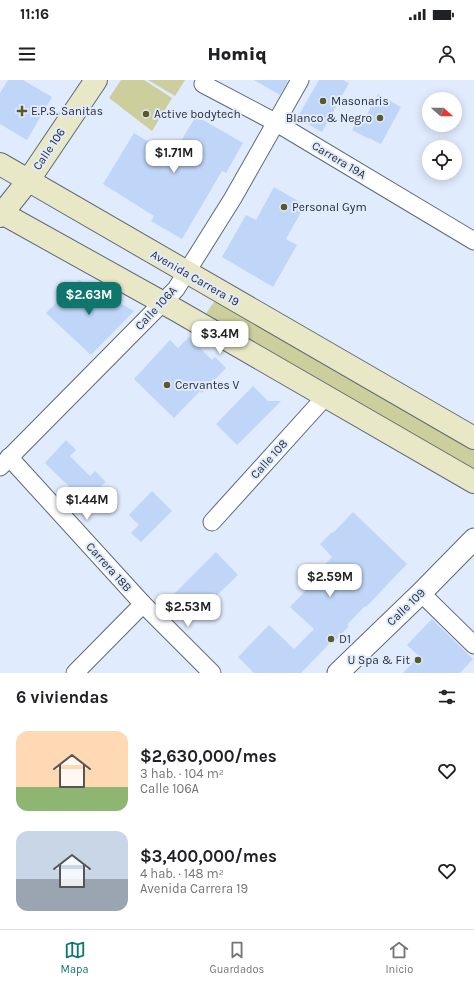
<!DOCTYPE html>
<html lang="es">
<head>
<meta charset="utf-8">
<style>
	body { margin:0; font-family:Karla,sans-serif; background:#f2f2f2; color:#202124; height:100vh; display:flex; flex-direction:column; font-size:15px; white-space:nowrap }
	* { box-sizing:border-box; margin:0 }
	p { font-size:13px; color:#757577 }
	.icon { flex:none; width:22px; height:22px; fill:none; stroke:currentColor; stroke-width:2; stroke-linecap:round; stroke-linejoin:round }
	.map { position:relative; height:593px; overflow:hidden }
	.panel { display:flex; flex-direction:column; background:#fff; flex:1 }
	.panel>* { flex:none }
	.needle { width:26px; rotate:111deg }
	.fabs { position:absolute; left:422px; top:12px; display:grid; gap:8px }
	.fabs a { display:grid; place-items:center; width:40px; height:40px; border-radius:50%; background:#fff; box-shadow:0 2px 10px #0003; font-size:20px }
	.price { position:absolute; translate:-50% -34px; padding:0 9px; border-radius:8px; background:#fff; color:#222; font-size:13px; line-height:26px; filter:drop-shadow(0 1px 2px #0008) }
	.price::after { content:''; position:absolute; left:50%; top:24px; width:12px; height:9px; margin-left:-6px; background:inherit; clip-path:polygon(0 0,100% 0,50% 100%) }
	.price.active { background:#0f766e; color:#fff }
	ul { padding:0; list-style:none }
	li { display:flex; align-items:center; gap:12px; height:100px; padding:0 16px }
	li span { display:grid; place-items:center; flex:none; width:112px; height:80px; border-radius:12px; color:#555 }
	li>.icon { margin-inline-start:auto }
	span .icon { width:48px; height:48px; fill:#fffc; stroke-width:1 }
	li b { font-size:17px }
	h2 { display:flex; justify-content:space-between; align-items:center; height:48px; padding:0 16px; font-size:17px }
	.status { display:flex; justify-content:space-between; align-items:center; height:28px; padding:0 20px; background:#fff; direction:ltr }
	.status svg { height:11px; fill:currentColor }
	header { display:flex; justify-content:space-between; align-items:center; height:52px; padding:0 16px; background:#fff; font-size:18px; font-weight:800 }
	.dock { display:flex; justify-content:space-around; align-items:center; height:56px; border-top:1px solid #e0e0e0; background:#fff; font-size:11px; color:#757577 }
	.dock a { display:grid; justify-items:center; gap:2px }
	.dock .active { color:#0f766e }
	.map>svg:first-child { display:block }
</style>
</head>
<body>
<div class="status"><b>11:16</b><svg viewBox="0 0 49 12"><path d="M0 12V9h3v3zM5 12V6h3v6zM10 12V3h3v9zM15 12V0h3v12zM26 1h20v11H26zM47 4h2v5h-2z"/></svg></div>
<header><svg class="icon" aria-label="menu" viewBox="0 0 24 24"><path d="M4 6h16M4 12h16M4 18h16"/></svg>Homiq<svg class="icon" aria-label="person" viewBox="0 0 24 24"><circle cx="12" cy="8" r="4"/><path d="M4 21q1-7 8-7t8 7"/></svg></header>
<div class="map">
<svg width="474" height="593" viewBox="0 0 474 593">
	<rect width="100%" height="100%" fill="#e0ebfd"/>
	<g fill="#ccce9b">
		<path d="M121,0H144L172,18L152,51L109,18Z"/>
		<path d="M148,0H185L175,16Z"/>
		<path d="M216,219L474,369V394L205,235Z"/>
	</g>
	<g fill="#c0d6f8">
		<path d="M8,0H23L52,17L27,60L0,44V13Z"/>
		<path d="M254,0H288L280,15Z"/>
		<path d="M319,0H343L349,3L322,52L297,38Z"/>
		<path d="M378,14L401,27L381,64L369,58V59L352,50L359,37L364,40Z"/>
		<path d="M196,36L243,63L226,93L222,91L182,159L151,141L154,136L103,104L134,53L172,76Z"/>
		<path d="M274,107L305,125L286,159L297,165L273,207L222,177L246,135L256,140Z"/>
		<path d="M79,200L134,231L91,275L46,233Z"/>
		<path d="M189,257L212,280L215,277L226,288L202,313L200,311L174,338L134,299L170,260L178,268Z"/>
		<path d="M253,306L268,321H281L237,365L216,344Z"/>
		<path d="M66,360L76,370L70,376L90,396L95,391L106,402L101,406L105,410L89,426L45,383Z"/>
		<path d="M152,411L172,431L141,462L131,453L139,445L129,435Z"/>
		<path d="M353,432L407,484L366,527L365,526L347,545L349,546L332,564L330,563L301,593H254L238,577L269,545L294,569L314,549L290,527L307,509L304,507L332,477L320,464L332,452L333,453Z"/>
		<path d="M216,472L238,495L194,537L173,515Z"/>
		<path d="M432,539L473,579L460,593H403L419,576L407,565Z"/>
	</g>
	<g fill="none" stroke-linecap="round" stroke-linejoin="round">
		<defs>
			<g id="minor">
				<path d="M203,4L275,42L474,161"/>
				<path d="M9,377L143,524L212,593"/>
				<path d="M0,387L176,209L233,118L300,0"/>
				<path d="M212,442L326,316"/>
				<path d="M421,513L474,565"/>
				<path d="M75,593L143,524"/>
			</g>
			<path id="tertiary" d="M338,593L421,513L474,459"/>
			<g id="secondary">
				<path d="M0,84L474,358"/>
				<path d="M0,132L176,230L474,402"/>
				<path d="M0,136L28,101L96,0"/>
			</g>
		</defs>
		<use href="#minor" stroke="#5f6979" stroke-width="19"/>
		<use href="#tertiary" stroke="#5f6979" stroke-width="23"/>
		<use href="#secondary" stroke="#5f6979" stroke-width="24"/>
		<use href="#minor" stroke="#fff" stroke-width="17"/>
		<use href="#tertiary" stroke="#fff" stroke-width="21"/>
		<use href="#secondary" stroke="#e8e8c7" stroke-width="22"/>
	</g>
	<g fill="#595a27" stroke="#e0ebfd" stroke-width="1.5">
		<circle cx="323" cy="21" r="4"/>
		<path d="M20 25h4v4h4v4h-4v4h-4v-4h-4v-4h4z"/>
		<circle cx="146" cy="34" r="4"/>
		<circle cx="380" cy="38" r="4"/>
		<circle cx="284" cy="127" r="4"/>
		<circle cx="167" cy="305" r="4"/>
		<circle cx="331" cy="559" r="4"/>
		<circle cx="418" cy="580" r="4"/>
	</g>
	<g text-anchor="middle" dominant-baseline="central" stroke-width="4" stroke-linejoin="round" paint-order="stroke">
		<g font-size="12" fill="#2b2f36" stroke="#e0ebfd" text-anchor="start">
			<text x="331" y="21">Masonaris</text>
			<text x="31" y="31">E.P.S. Sanitas</text>
			<text x="154" y="34">Active bodytech</text>
			<text x="372" y="38" text-anchor="end">Blanco &amp; Negro</text>
			<text x="292" y="127">Personal Gym</text>
			<text x="175" y="305">Cervantes V</text>
			<text x="339" y="559">D1</text>
			<text x="410" y="580" text-anchor="end">U Spa &amp; Fit</text>
		</g>
		<g font-size="12" fill="#2b2f36" stroke="#e0ebfd">
			<text transform="translate(49 69) rotate(-56)">Calle 106</text>
			<text transform="translate(339 80) rotate(31)">Carrera 19A</text>
			<text transform="translate(195 198) rotate(30)">Avenida Carrera 19</text>
			<text transform="translate(156 228) rotate(-47)">Calle 106A</text>
			<text transform="translate(269 379) rotate(-48)">Calle 108</text>
			<text transform="translate(109 487) rotate(48)">Carrera 18B</text>
			<text transform="translate(406 527) rotate(-44)">Calle 109</text>
		</g>
	</g>
</svg>
<div class="fabs">
<a><svg class="needle" viewBox="-14 -14 28 28"><path d="M0-13l5 13h-10z" fill="#e53935"/><path d="M0 13l5-13h-10z" fill="#757577"/></svg></a>
<a><svg class="icon" aria-label="locate" viewBox="0 0 24 24"><circle cx="12" cy="12" r="6"/><path d="M12 2v4M12 18v4M2 12h4M18 12h4"/></svg></a>
</div>
<b class="price" style="left:174px;top:94px">$1.71M</b>
<b class="price active" style="left:89px;top:236px">$2.63M</b>
<b class="price" style="left:220px;top:275px">$3.4M</b>
<b class="price" style="left:87px;top:441px">$1.44M</b>
<b class="price" style="left:330px;top:518px">$2.59M</b>
<b class="price" style="left:188px;top:548px">$2.53M</b>
</div>
<section class="panel">
<h2>6 viviendas<svg class="icon" aria-label="filters" viewBox="0 0 24 24"><path d="M4 7h16M4 17h16"/><circle cx="9" cy="7" r="2"/><circle cx="15" cy="17" r="2"/></svg></h2>
<ul>
<li><span style="background:linear-gradient(#ffd9b3 70%,#8fb573 0)"><svg class="icon" aria-label="home" viewBox="0 0 24 24"><path d="M3 11l9-7 9 7M6 9v11h12V9"/></svg></span><div><b>$2,630,000/mes</b><p>3 hab. · 104 m²</p><p>Calle 106A</p></div><svg class="icon" aria-label="heart" viewBox="0 0 24 24"><path d="M12 20l-8-8c-3-5 5-10 8-4 3-6 11-1 8 4z"/></svg></li>
<li><span style="background:linear-gradient(#c9d6e8 60%,#9aa5b1 0)"><svg class="icon" aria-label="home" viewBox="0 0 24 24"><path d="M3 11l9-7 9 7M6 9v11h12V9"/></svg></span><div><b>$3,400,000/mes</b><p>4 hab. · 148 m²</p><p>Avenida Carrera 19</p></div><svg class="icon" aria-label="heart" viewBox="0 0 24 24"><path d="M12 20l-8-8c-3-5 5-10 8-4 3-6 11-1 8 4z"/></svg></li>
</ul>
</section>
<nav class="dock">
<a class="active"><svg class="icon" aria-label="map" viewBox="0 0 24 24"><path d="M3 6l6-2 6 2 6-2v14l-6 2-6-2-6 2zM9 4v14M15 6v14"/></svg>Mapa</a>
<a><svg class="icon" aria-label="saved" viewBox="0 0 24 24"><path d="M7 4h10v16l-5-4-5 4z"/></svg>Guardados</a>
<a><svg class="icon" aria-label="home" viewBox="0 0 24 24"><path d="M3 11l9-7 9 7M6 9v11h12V9"/></svg>Inicio</a>
</nav>
</body>
</html>
